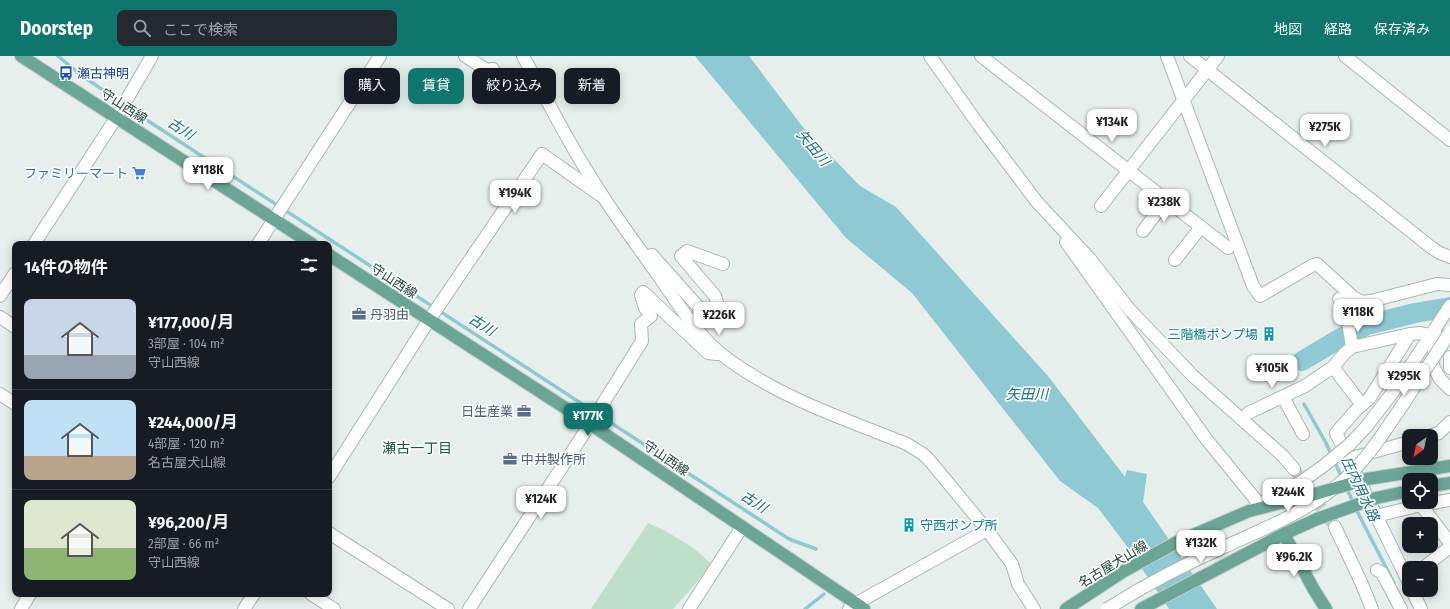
<!DOCTYPE html>
<html lang="ja">
<head>
<meta charset="utf-8">
<style>
	body { margin:0; font-family:"Fira Sans Condensed","Noto Sans JP",sans-serif; background:#242831; color:#f1f3f6; height:100vh; display:flex; flex-direction:column; font-size:15px; white-space:nowrap }
	* { box-sizing:border-box; margin:0 }
	p { font-size:13px; color:#9ea1a6 }
	.icon { flex:none; width:22px; height:22px; fill:none; stroke:currentColor; stroke-width:2; stroke-linecap:round; stroke-linejoin:round }
	.map { position:relative; flex:1; overflow:hidden }
	.drawer { position:absolute; left:12px; top:185px; width:320px; height:356px; display:flex; flex-direction:column; background:#171b24; border-radius:8px; box-shadow:0 2px 10px #0003 }
	.drawer>* { flex:none }
	.hud { position:absolute; left:344px; top:12px; width:380px; height:36px; display:flex; gap:8px }
	.needle { width:26px; rotate:213deg }
	.fabs { position:absolute; left:1402px; top:373px; display:grid; gap:8px }
	.fabs a { display:grid; place-items:center; width:36px; height:36px; border-radius:8px; background:#171b24; box-shadow:0 2px 10px #0003; font-size:20px }
	.price { position:absolute; translate:-50% -34px; padding:0 9px; border-radius:8px; background:#fff; color:#222; font-size:13px; line-height:26px; filter:drop-shadow(0 1px 2px #0008) }
	.price::after { content:''; position:absolute; left:50%; top:24px; width:12px; height:9px; margin-left:-6px; background:inherit; clip-path:polygon(0 0,100% 0,50% 100%) }
	.price.active { background:#0f766e; color:#fff }
	ul { padding:0; list-style:none }
	li { display:flex; align-items:center; gap:12px; height:100px; padding:0 12px }
	li+li { border-top:1px solid #363941 }
	li span { display:grid; place-items:center; flex:none; width:112px; height:80px; border-radius:8px; color:#555 }
	li>.icon { margin-inline-start:auto }
	span .icon { width:48px; height:48px; fill:#fffc; stroke-width:1 }
	li b { font-size:17px }
	h2 { display:flex; justify-content:space-between; align-items:center; height:48px; padding:0 12px; font-size:17px }
	.tag { padding:0 14px; border-radius:8px; background:#171b24; box-shadow:0 2px 10px #0003; font-size:14px; line-height:36px }
	.tag.active { background:#0f766e; color:#fff }
	header { display:flex; align-items:center; gap:24px; box-sizing:border-box; height:56px; padding:0 20px; background:#0f766e; color:#fff }
	header strong { font-size:19px }
	nav { display:flex; gap:22px; margin-inline-start:auto; font-size:14px }
	.search { width:280px; height:36px; background:#242831; display:flex; align-items:center; gap:10px; box-sizing:border-box; padding:0 14px; border-radius:8px; color:#9ea1a6; font-size:15px }
	.map>svg:first-child { display:block }
</style>
</head>
<body>
<header>
<strong>Doorstep</strong>
<div class="search"><svg class="icon" aria-label="search" viewBox="0 0 24 24"><circle cx="10" cy="10" r="6"/><path d="M15 15l6 6"/></svg>ここで検索</div>
<nav><a>地図</a><a>経路</a><a>保存済み</a></nav>
</header>
<div class="map">
<svg width="1450" height="553" viewBox="0 0 1450 553">
	<rect width="100%" height="100%" fill="#e6efeb"/>
	<path fill="#bfe0c8" d="M648,467C671,477 694,490 712,509L673,553H591Z"/>
	<path fill="#8ec9d4" d="M695,0H749L802,70L860,130L896,151L1048,320L1125,421L1127,414L1147,418L1143,446L1217,553H1169L1126,489L1098,452L1060,425L912,237L846,182Z"/>
	<g fill="none" stroke-linecap="round" stroke-linejoin="round">
		<g stroke="#8ec9d4" stroke-width="3.5">
			<path d="M58,0L77,16L110,39"/>
			<path d="M139,59L789,483L816,493"/>
			<path d="M1304,348L1326,387L1342,422"/>
			<path d="M1346,431L1360,461L1394,527"/>
			<path d="M805,553L824,538"/>
		</g>
		<path stroke="#8ec9d4" stroke-width="20" d="M1302,305L1339,283L1367,269L1415,257L1450,251"/>
		<path stroke="#bfccc8" stroke-width="12" stroke-dasharray="12 6" stroke-linecap="butt" d="M1294,413L1335,471"/>
		<defs>
			<g id="minor">
				<path d="M465,0L487,14L493,13"/>
				<path d="M523,0C549,48 574,97 604,142C621,168 640,194 658,219C679,249 699,283 729,304C783,343 847,364 907,388L923,398L930,405L987,474L1012,508L1018,528L1034,553"/>
				<path d="M930,0L978,68L1037,146L1090,203L1130,254L1193,320L1283,400L1294,413"/>
				<path d="M981,0L1228,192"/>
				<path d="M1167,0L1253,230L1260,240L1313,209L1317,208L1353,241L1362,246L1371,245L1437,228L1450,229"/>
				<path d="M1190,0L1432,192L1440,197L1450,201"/>
				<path d="M1345,0L1450,84"/>
				<path d="M1101,150L1218,0"/>
				<path d="M1143,175L1166,144"/>
				<path d="M1066,186L1207,384L1260,449"/>
				<path d="M34,188L116,62L152,0"/>
				<path d="M258,188L380,0"/>
				<path d="M649,200L652,199L701,254L710,257L718,250L715,240L681,200L687,195L723,208"/>
				<path d="M1175,204L1201,171"/>
				<path d="M0,240L15,217"/>
				<path d="M1339,243L1346,253L1352,291"/>
				<path d="M0,261L15,271"/>
				<path d="M1435,274L1433,310L1440,323L1450,333"/>
				<path d="M1450,301V312"/>
				<path d="M1333,311L1362,349"/>
				<path d="M0,338L15,348"/>
				<path d="M1283,341L1303,378"/>
				<path d="M1248,357L1305,330L1333,311L1345,297L1352,291L1410,278L1421,277L1429,279"/>
				<path d="M1429,380L1439,377L1450,366"/>
				<path d="M1350,388L1366,371L1393,336L1450,250"/>
				<path d="M1348,403L1409,386"/>
				<path d="M329,421L429,264L542,98L600,139"/>
				<path d="M1421,449L1450,487"/>
				<path d="M1255,451L1301,426"/>
				<path d="M1376,460L1421,449L1450,444"/>
				<path d="M1335,471L1361,526L1372,553"/>
				<path d="M329,477L448,553"/>
				<path d="M1423,512L1450,491"/>
				<path d="M1377,514L1382,517L1401,553"/>
				<path d="M1409,527L1336,377L1356,354L1369,343L1410,278"/>
				<path d="M1412,534L1421,553"/>
				<path d="M311,538L334,553"/>
				<path d="M21,553L30,538"/>
				<path d="M244,553L254,538"/>
				<path d="M469,553L594,362L642,285L641,268L651,260L645,252L641,239L643,236L708,297L717,298"/>
				<path d="M689,553L742,471"/>
				<path d="M849,553L857,547L987,474"/>
			</g>
			<g id="major">
				<path d="M21,0L312,188"/>
				<path d="M329,199L590,368L864,553"/>
				<path d="M1367,423L1450,410"/>
				<path d="M1431,430L1450,427"/>
				<path d="M1376,442L1409,435"/>
				<path d="M1284,478L1314,534L1326,553"/>
				<path d="M1066,553L1124,515L1177,486L1249,455L1308,440"/>
				<path d="M1141,553L1284,478L1317,463"/>
			</g>
		</defs>
		<use href="#minor" stroke="#a8b8b2" stroke-width="14"/>
		<use href="#major" stroke="#c2cac8" stroke-width="14"/>
		<use href="#minor" stroke="#fff" stroke-width="12"/>
		<use href="#major" stroke="#6aa596" stroke-width="12"/>
		<defs>
			<g id="minor-bridge">
				<path d="M1301,426L1326,408L1350,388"/>
				<path d="M1107,553C1145,529 1183,509 1224,491C1263,473 1304,457 1338,429C1366,406 1384,376 1404,347C1419,323 1435,300 1450,276"/>
			</g>
			<g id="major-bridge">
				<path d="M1308,440L1367,423"/>
				<path d="M1317,463L1376,442"/>
			</g>
		</defs>
		<use href="#minor-bridge" stroke="#a8b8b2" stroke-width="14" stroke-linecap="butt"/>
		<use href="#major-bridge" stroke="#c2cac8" stroke-width="14" stroke-linecap="butt"/>
		<use href="#minor-bridge" stroke="#fff" stroke-width="12"/>
		<use href="#major-bridge" stroke="#6aa596" stroke-width="12"/>
	</g>
	<defs>
		<symbol id="bus-bare" viewBox="-9 -9 18 18"><path d="M-5-6H5V4H4V6H2V4H-2V6H-4V4H-5ZM-3.5-4V0h7V-4ZM-3.5 1.2v1.5H-2V1.2ZM2 1.2v1.5H3.5V1.2Z" fill="#1a4fb4" stroke="#f7fbf9" stroke-width="2.5" paint-order="stroke"/></symbol>
		<symbol id="supermarket-bare" viewBox="-9 -9 18 18"><path d="M-6-5.5h2.5l.6 2H6L4.5 2H-2.5L-4.4-4H-6ZM-1.5 3.2a1.3 1.3 0 1 0 .1 0ZM3 3.2a1.3 1.3 0 1 0 .1 0Z" fill="#3f7fe0" stroke="#f7fbf9" stroke-width="2.5" paint-order="stroke"/></symbol>
		<symbol id="office-bare" viewBox="-9 -9 18 18"><path d="M-6-3h4V-5.5h4V-3h4V5H-6ZM-1-4.5V-3h2v-1.5ZM-6 0V1H6V0Z" fill="#5c6f8a" stroke="#f7fbf9" stroke-width="2.5" paint-order="stroke"/></symbol>
		<symbol id="building-bare" viewBox="-9 -9 18 18"><path d="M-4-6H4V6H1V3H-1V6H-4ZM-2.5-4.3h1.7v1.8h-1.7ZM.8-4.3h1.7v1.8H.8ZM-2.5-1h1.7V.8h-1.7ZM.8-1h1.7V.8H.8Z" fill="#0f9aa8" stroke="#f7fbf9" stroke-width="2.5" paint-order="stroke"/></symbol>
	</defs>
	<g fill-rule="evenodd">
		<use href="#bus-bare" x="56" y="7" width="20" height="20"/>
		<use href="#supermarket-bare" x="129" y="107" width="20" height="20"/>
		<use href="#office-bare" x="349" y="248" width="20" height="20"/>
		<use href="#building-bare" x="1259" y="268" width="20" height="20"/>
		<use href="#office-bare" x="514" y="345" width="20" height="20"/>
		<use href="#office-bare" x="500" y="393" width="20" height="20"/>
		<use href="#building-bare" x="899" y="459" width="20" height="20"/>
	</g>
	<g text-anchor="middle" dominant-baseline="central" stroke-width="3.5" stroke-linejoin="round" paint-order="stroke">
		<g font-size="13" fill="#164399" stroke="#f7fbf9" text-anchor="start">
			<text x="77" y="17">瀬古神明</text>
		</g>
		<g font-size="13" fill="#24423a" stroke="#f7fbf9">
			<text transform="translate(124 50) rotate(33)">守山西線</text>
			<text transform="translate(394 225) rotate(33)">守山西線</text>
			<text transform="translate(666 402) rotate(34)">守山西線</text>
			<text transform="translate(1113 508) rotate(-31)">名古屋犬山線</text>
		</g>
		<g font-size="13" fill="#366cbe" stroke="#f7fbf9" text-anchor="end">
			<text x="128" y="117">ファミリーマート</text>
		</g>
		<g font-size="13" fill="#4e5e75" stroke="#f7fbf9" text-anchor="start">
			<text x="370" y="258">丹羽由</text>
			<text x="513" y="355" text-anchor="end">日生産業</text>
			<text x="521" y="403">中井製作所</text>
		</g>
		<g font-size="13" fill="#0d838f" stroke="#f7fbf9" text-anchor="end">
			<text x="1258" y="278">三階橋ポンプ場</text>
			<text x="920" y="469" text-anchor="start">守西ポンプ所</text>
		</g>
		<g font-size="14" font-style="italic" fill="#1c6f80" stroke="#f7fbf9">
			<text transform="translate(181 73) rotate(33)">古川</text>
			<text transform="translate(813 92) rotate(50)">矢田川</text>
			<text transform="translate(482 269) rotate(33)">古川</text>
			<text x="1027" y="338">矢田川</text>
			<text transform="translate(1360 433) rotate(65)">庄内用水路</text>
			<text transform="translate(754 446) rotate(33)">古川</text>
		</g>
		<g font-size="14" fill="#1f5548" stroke="#f7fbf9">
			<text x="417" y="392">瀬古一丁目</text>
		</g>
	</g>
</svg>
<div class="fabs">
<a><svg class="needle" viewBox="-14 -14 28 28"><path d="M0-13l5 13h-10z" fill="#e53935"/><path d="M0 13l5-13h-10z" fill="#9ea1a6"/></svg></a>
<a><svg class="icon" aria-label="locate" viewBox="0 0 24 24"><circle cx="12" cy="12" r="6"/><path d="M12 2v4M12 18v4M2 12h4M18 12h4"/></svg></a>
<a>+</a>
<a>−</a>
</div>
<b class="price" style="left:1112px;top:87px">¥134K</b>
<b class="price" style="left:1325px;top:92px">¥275K</b>
<b class="price" style="left:208px;top:135px">¥118K</b>
<b class="price" style="left:515px;top:158px">¥194K</b>
<b class="price" style="left:1164px;top:167px">¥238K</b>
<b class="price" style="left:1358px;top:277px">¥118K</b>
<b class="price" style="left:719px;top:280px">¥226K</b>
<b class="price" style="left:1272px;top:333px">¥105K</b>
<b class="price" style="left:1404px;top:341px">¥295K</b>
<b class="price active" style="left:588px;top:381px">¥177K</b>
<b class="price" style="left:1288px;top:457px">¥244K</b>
<b class="price" style="left:541px;top:464px">¥124K</b>
<b class="price" style="left:1201px;top:508px">¥132K</b>
<b class="price" style="left:1294px;top:522px">¥96.2K</b>
<div class="hud">
<a class="tag">購入</a>
<a class="tag active">賃貸</a>
<a class="tag">絞り込み</a>
<a class="tag">新着</a>
</div>
<section class="drawer">
<h2>14件の物件<svg class="icon" aria-label="filters" viewBox="0 0 24 24"><path d="M4 7h16M4 17h16"/><circle cx="9" cy="7" r="2"/><circle cx="15" cy="17" r="2"/></svg></h2>
<ul>
<li><span style="background:linear-gradient(#c9d6e8 70%,#9aa5b1 0)"><svg class="icon" aria-label="home" viewBox="0 0 24 24"><path d="M3 11l9-7 9 7M6 9v11h12V9"/></svg></span><div><b>¥177,000/月</b><p>3部屋 · 104 m²</p><p>守山西線</p></div></li>
<li><span style="background:linear-gradient(#bfe0f5 70%,#b9a48a 0)"><svg class="icon" aria-label="home" viewBox="0 0 24 24"><path d="M3 11l9-7 9 7M6 9v11h12V9"/></svg></span><div><b>¥244,000/月</b><p>4部屋 · 120 m²</p><p>名古屋犬山線</p></div></li>
<li><span style="background:linear-gradient(#dfe7d0 60%,#8fb573 0)"><svg class="icon" aria-label="home" viewBox="0 0 24 24"><path d="M3 11l9-7 9 7M6 9v11h12V9"/></svg></span><div><b>¥96,200/月</b><p>2部屋 · 66 m²</p><p>守山西線</p></div></li>
</ul>
</section>
</div>
</body>
</html>
